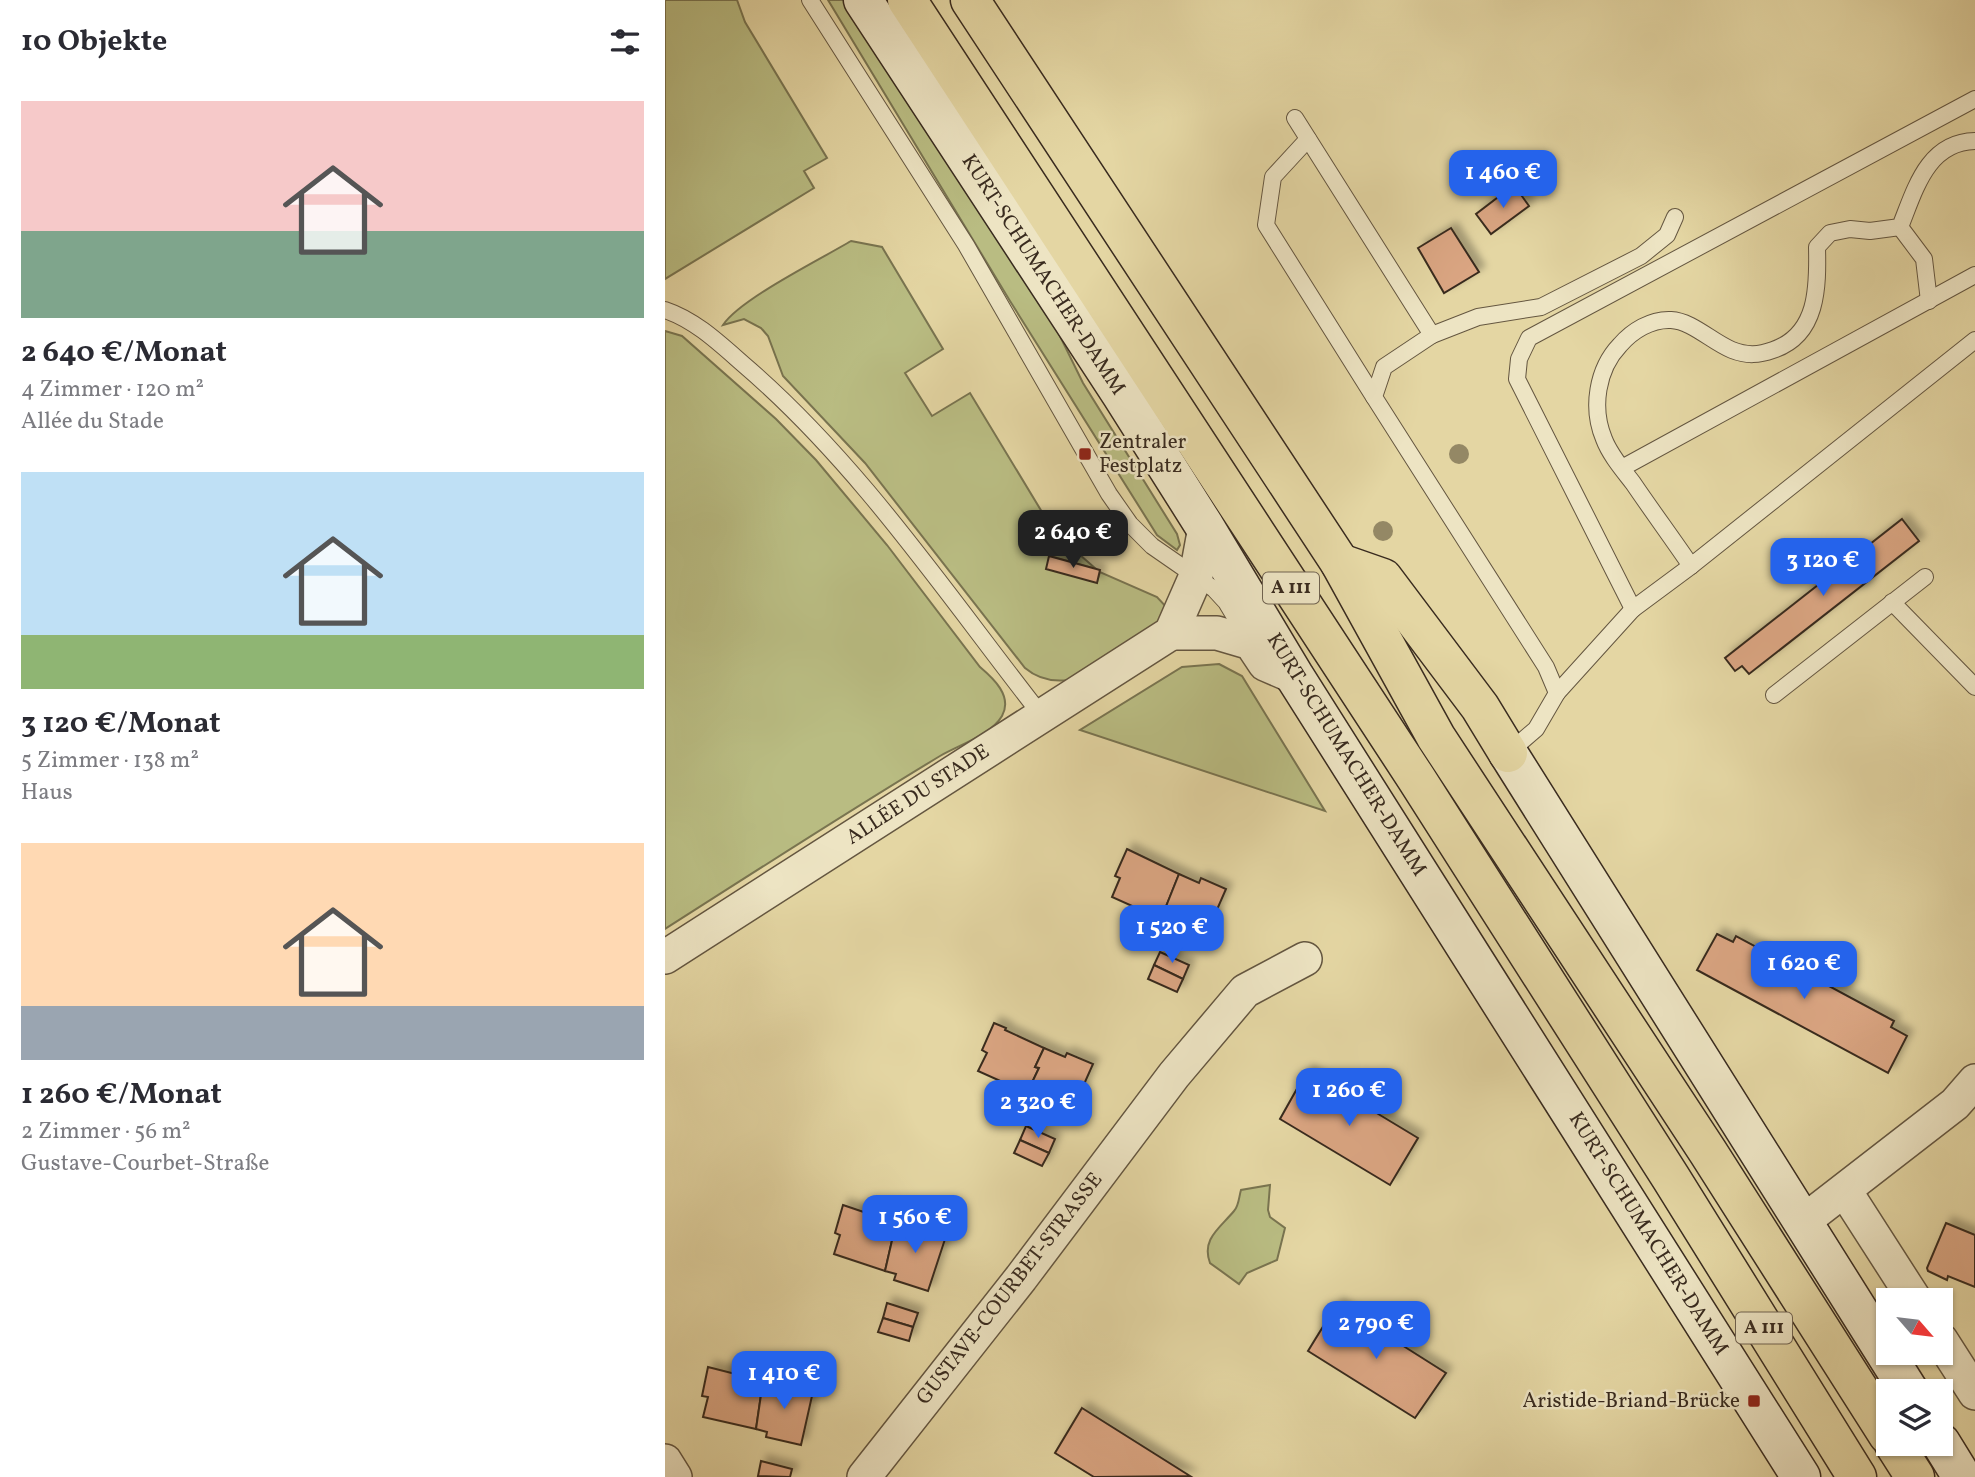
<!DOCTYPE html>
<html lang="de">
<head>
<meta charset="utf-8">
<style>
	body { margin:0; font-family:Vollkorn,serif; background:#f7f7f7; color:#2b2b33; height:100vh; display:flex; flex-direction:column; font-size:26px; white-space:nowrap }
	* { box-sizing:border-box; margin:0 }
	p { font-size:23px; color:#7c7c81 }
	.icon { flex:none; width:38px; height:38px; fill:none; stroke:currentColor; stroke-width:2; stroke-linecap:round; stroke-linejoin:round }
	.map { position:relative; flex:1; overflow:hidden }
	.details { display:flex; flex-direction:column; background:#fff; width:665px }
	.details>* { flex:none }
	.needle { width:46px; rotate:118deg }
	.controls { position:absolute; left:1211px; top:1288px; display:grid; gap:14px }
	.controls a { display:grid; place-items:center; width:77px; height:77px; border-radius:0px; background:#fff; box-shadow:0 2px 5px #0004; font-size:35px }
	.price { position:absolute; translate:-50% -60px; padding:0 16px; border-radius:14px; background:#2563eb; color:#fff; font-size:23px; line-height:46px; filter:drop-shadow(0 2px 4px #0008) }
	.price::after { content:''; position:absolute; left:50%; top:42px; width:21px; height:16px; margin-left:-10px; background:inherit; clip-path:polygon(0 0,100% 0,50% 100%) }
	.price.current { background:#222; color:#fff }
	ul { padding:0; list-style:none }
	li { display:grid; align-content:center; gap:14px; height:371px; padding:0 21px }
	li span { display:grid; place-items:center; height:217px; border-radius:0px; color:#555 }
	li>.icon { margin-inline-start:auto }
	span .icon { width:126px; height:126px; fill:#fffc; stroke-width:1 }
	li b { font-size:30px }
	h2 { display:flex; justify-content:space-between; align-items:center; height:84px; padding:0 21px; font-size:30px }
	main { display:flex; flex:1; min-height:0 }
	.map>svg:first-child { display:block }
</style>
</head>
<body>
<main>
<section class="details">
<h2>10 Objekte<svg class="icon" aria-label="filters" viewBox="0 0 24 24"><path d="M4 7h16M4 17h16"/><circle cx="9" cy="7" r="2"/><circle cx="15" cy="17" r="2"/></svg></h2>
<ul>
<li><span style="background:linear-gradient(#f6c9c9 60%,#7fa58c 0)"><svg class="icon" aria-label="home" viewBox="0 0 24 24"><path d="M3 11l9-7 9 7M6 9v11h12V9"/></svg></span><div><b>2 640 €/Monat</b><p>4 Zimmer · 120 m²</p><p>Allée du Stade</p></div></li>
<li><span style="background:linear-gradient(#bfe0f5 75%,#8fb573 0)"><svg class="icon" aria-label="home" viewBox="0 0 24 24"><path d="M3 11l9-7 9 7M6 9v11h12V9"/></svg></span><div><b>3 120 €/Monat</b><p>5 Zimmer · 138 m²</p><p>Haus</p></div></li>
<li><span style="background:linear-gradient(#ffd9b3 75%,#9aa5b1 0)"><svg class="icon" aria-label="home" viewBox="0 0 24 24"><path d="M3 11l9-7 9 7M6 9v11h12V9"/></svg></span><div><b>1 260 €/Monat</b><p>2 Zimmer · 56 m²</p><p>Gustave-Courbet-Straße</p></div></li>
</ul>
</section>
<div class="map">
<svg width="1310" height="1477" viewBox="0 0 1310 1477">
	<defs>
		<filter id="shadow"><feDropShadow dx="6" dy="-6" stdDeviation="3.5" flood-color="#0004"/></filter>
	</defs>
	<rect width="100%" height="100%" fill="#e4d6a3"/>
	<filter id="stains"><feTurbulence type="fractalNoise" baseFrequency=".00286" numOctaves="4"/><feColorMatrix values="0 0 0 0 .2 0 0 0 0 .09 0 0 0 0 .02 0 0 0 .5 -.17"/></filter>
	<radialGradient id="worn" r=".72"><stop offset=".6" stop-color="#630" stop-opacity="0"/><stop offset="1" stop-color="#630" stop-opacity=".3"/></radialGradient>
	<g fill="#b9bc82" stroke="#797450" stroke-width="2">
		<path d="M0,0H72L80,22L162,158L139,171L149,188L0,279Z"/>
		<path d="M163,0H180L390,326L418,383L512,534L515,545L512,550L492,535L345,301Z"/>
		<path d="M186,241L217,247L278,349L240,373L267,416L305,393L377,512L398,540L431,569L385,556L432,582L435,572L492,597L505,611L496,623L403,680C387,682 373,679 360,668L200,463L118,376L103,336L96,328L79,319L58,325C75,299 156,259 186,241Z"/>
		<path d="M0,331L17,336L111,419L151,460L222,545L315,667C328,678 348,696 337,716C326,735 294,745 275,756C182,812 91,871 0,929Z"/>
		<path d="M554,664L577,676L660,811L415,730L517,667Z"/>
		<path d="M605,1185L603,1210L605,1217L620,1228L612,1260L582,1273L574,1284L545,1263C536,1239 555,1228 569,1211C574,1206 574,1196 576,1190Z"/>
	</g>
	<g fill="#daa582" stroke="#392b1f" stroke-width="2" filter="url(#shadow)">
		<path d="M849,185L864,206L826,234L811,214Z"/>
		<path d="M786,228L814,272L779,293L753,248Z"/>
		<path d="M1237,519L1254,541L1084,674L1077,666L1070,671L1060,658Z"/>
		<path d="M384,556L435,570L432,583L381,569Z"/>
		<path d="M462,849L514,874L496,919L447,897L455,878L450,876Z"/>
		<path d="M514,874L534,883L536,878L561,889L537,944L504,929L507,924L496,919Z"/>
		<path d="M1052,934L1068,942L1071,936L1229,1021L1226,1027L1242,1036L1223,1073L1032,970Z"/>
		<path d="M495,952L524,965L518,979L489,965Z"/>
		<path d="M489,965L518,979L512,992L483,979Z"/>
		<path d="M329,1023L341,1028L340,1030L379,1048L370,1067L374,1068L362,1093L313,1071L322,1053L317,1050Z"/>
		<path d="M379,1048L400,1057L402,1053L428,1064L404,1118L371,1104L373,1099L362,1093L374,1068L370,1067Z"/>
		<path d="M642,1071L753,1138L725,1185L615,1119Z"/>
		<path d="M361,1126L390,1139L384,1153L355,1140Z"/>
		<path d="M355,1140L384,1153L377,1166L349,1153Z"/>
		<path d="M178,1205L231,1223L220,1271L169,1254L175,1235L170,1233Z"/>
		<path d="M231,1223L253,1231L255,1225L282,1233L263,1291L229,1280L231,1274L220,1271Z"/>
		<path d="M1281,1223L1310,1235V1287L1283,1276L1282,1280L1263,1271L1262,1268Z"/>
		<path d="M222,1303L253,1313L248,1327L218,1318Z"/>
		<path d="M672,1304L781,1373L750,1418L643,1351Z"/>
		<path d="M218,1318L248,1327L244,1341L213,1332Z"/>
		<path d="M43,1367L98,1381L91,1429L38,1417L43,1397L37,1396Z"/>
		<path d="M98,1381L120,1386L122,1381L149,1387L136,1445L101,1437L102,1432L91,1429Z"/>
		<path d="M417,1408L525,1476L429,1477L390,1453Z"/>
		<path d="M96,1461L127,1469L125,1477L93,1476Z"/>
	</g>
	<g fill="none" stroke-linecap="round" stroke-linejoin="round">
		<defs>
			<g id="lane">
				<path d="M145,0L301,245L444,494L465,524L487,546L549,589L561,602L583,639"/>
				<path d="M630,118L767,335L719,367L709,397L881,667L892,693L871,729L843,753"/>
				<path d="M643,139L608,177L601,225L709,397"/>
				<path d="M1310,141C1262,142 1250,190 1235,227L1205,231L1185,229L1165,233L1152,247C1153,287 1153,335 1108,350C1094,355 1082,356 1067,350C1047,342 1027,321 1006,320C986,319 967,331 955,345C932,369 926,408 939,439C945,455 958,470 968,483C987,511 1007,538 1026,566L1310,340"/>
				<path d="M1235,227L1259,259L1264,301"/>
				<path d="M0,310C30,320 54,343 78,364C195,464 282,595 377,716"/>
				<path d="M767,335L813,317L876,307L976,256L1002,235L1010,217"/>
				<path d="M957,468L1310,275"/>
				<path d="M1026,566L968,609L852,379L854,359L864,338L1310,99"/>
				<path d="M1227,602L1310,687"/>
				<path d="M892,693L968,609"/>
				<path d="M1109,695L1260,577"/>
			</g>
			<g id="street">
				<path d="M506,633H552L586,643L600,664L630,677"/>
				<path d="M0,957L506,633L531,576L540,527"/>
				<path d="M1180,1191L1250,1300"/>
				<path d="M1139,1221L1290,1104L1310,1081"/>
				<path d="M1276,1340L1310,1393"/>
				<path d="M0,1461L10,1477"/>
				<path d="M199,1477L356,1278L509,1075L580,991L640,959"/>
			</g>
			<g id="secondary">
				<path d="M198,0L456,394L540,527L630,677L1136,1477"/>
				<path d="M843,753L1244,1391"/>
				<path d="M1276,1443L1297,1477"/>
			</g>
			<g id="highway">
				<path d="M242,0L751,778L1006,1178L1192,1477"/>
				<path d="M305,0L675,563L771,737L1043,1152L1223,1435"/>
				<path d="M675,563L718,578L815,707L843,753"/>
				<path d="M1229,1444L1250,1477"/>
			</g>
		</defs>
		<use href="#lane" stroke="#645640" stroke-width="18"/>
		<use href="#street" stroke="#645640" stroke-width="36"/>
		<use href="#secondary" stroke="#392b1f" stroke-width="41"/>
		<use href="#highway" stroke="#392b1f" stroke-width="41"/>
		<use href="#lane" stroke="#ede4c3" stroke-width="16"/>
		<use href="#street" stroke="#ede4c3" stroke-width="33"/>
		<use href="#secondary" stroke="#ede4c3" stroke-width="38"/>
		<use href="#highway" stroke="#e4d6a3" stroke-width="38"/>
	</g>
	<g fill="#948865">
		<circle cx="794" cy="454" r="10"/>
		<circle cx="718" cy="531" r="10"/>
	</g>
	<g fill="#8f2418" stroke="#ede4c3" stroke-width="2.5">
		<rect x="413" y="447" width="14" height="14" rx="3.5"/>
		<rect x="1082" y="1394" width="14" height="14" rx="3.5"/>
	</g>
	<g text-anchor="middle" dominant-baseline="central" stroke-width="5" stroke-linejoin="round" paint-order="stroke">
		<g fill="#ede4c3" stroke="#6f6250" stroke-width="2">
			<rect x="598" y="572.5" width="56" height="31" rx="5"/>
			<rect x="1071" y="1312.5" width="56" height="31" rx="5"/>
		</g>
		<g font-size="19" font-weight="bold" fill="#392b1f">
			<text x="626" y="588">A 111</text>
			<text x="1099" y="1328">A 111</text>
		</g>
		<g font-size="21" fill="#392b1f" stroke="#ede4c3">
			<text transform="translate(378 275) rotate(57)">KURT-SCHUMACHER-DAMM</text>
			<text transform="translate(681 755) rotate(58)">KURT-SCHUMACHER-DAMM</text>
			<text transform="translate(253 795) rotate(-33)">ALLÉE DU STADE</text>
			<text transform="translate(983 1234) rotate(58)">KURT-SCHUMACHER-DAMM</text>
			<text transform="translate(345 1289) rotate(-52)">GUSTAVE-COURBET-STRASSE</text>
		</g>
		<g font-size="21" fill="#392b1f" stroke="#ede4c3" text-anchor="start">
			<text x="434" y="442">Zentraler<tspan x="434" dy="24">Festplatz</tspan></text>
			<text x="1075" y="1401" text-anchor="end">Aristide-Briand-Brücke</text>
		</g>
	</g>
	<rect width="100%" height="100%" filter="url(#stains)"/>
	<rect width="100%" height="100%" fill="url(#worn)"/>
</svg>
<div class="controls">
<a><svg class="needle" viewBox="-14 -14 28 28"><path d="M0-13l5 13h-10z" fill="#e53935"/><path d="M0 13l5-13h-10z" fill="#7c7c81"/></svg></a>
<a><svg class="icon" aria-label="layers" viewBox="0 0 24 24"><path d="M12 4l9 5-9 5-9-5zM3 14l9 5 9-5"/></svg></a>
</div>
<b class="price" style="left:838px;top:210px">1 460 €</b>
<b class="price current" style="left:408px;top:570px">2 640 €</b>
<b class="price" style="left:1158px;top:598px">3 120 €</b>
<b class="price" style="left:507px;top:965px">1 520 €</b>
<b class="price" style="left:1139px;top:1001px">1 620 €</b>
<b class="price" style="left:684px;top:1128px">1 260 €</b>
<b class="price" style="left:373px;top:1140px">2 320 €</b>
<b class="price" style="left:250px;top:1255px">1 560 €</b>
<b class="price" style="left:711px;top:1361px">2 790 €</b>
<b class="price" style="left:119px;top:1411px">1 410 €</b>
</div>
</main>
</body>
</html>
